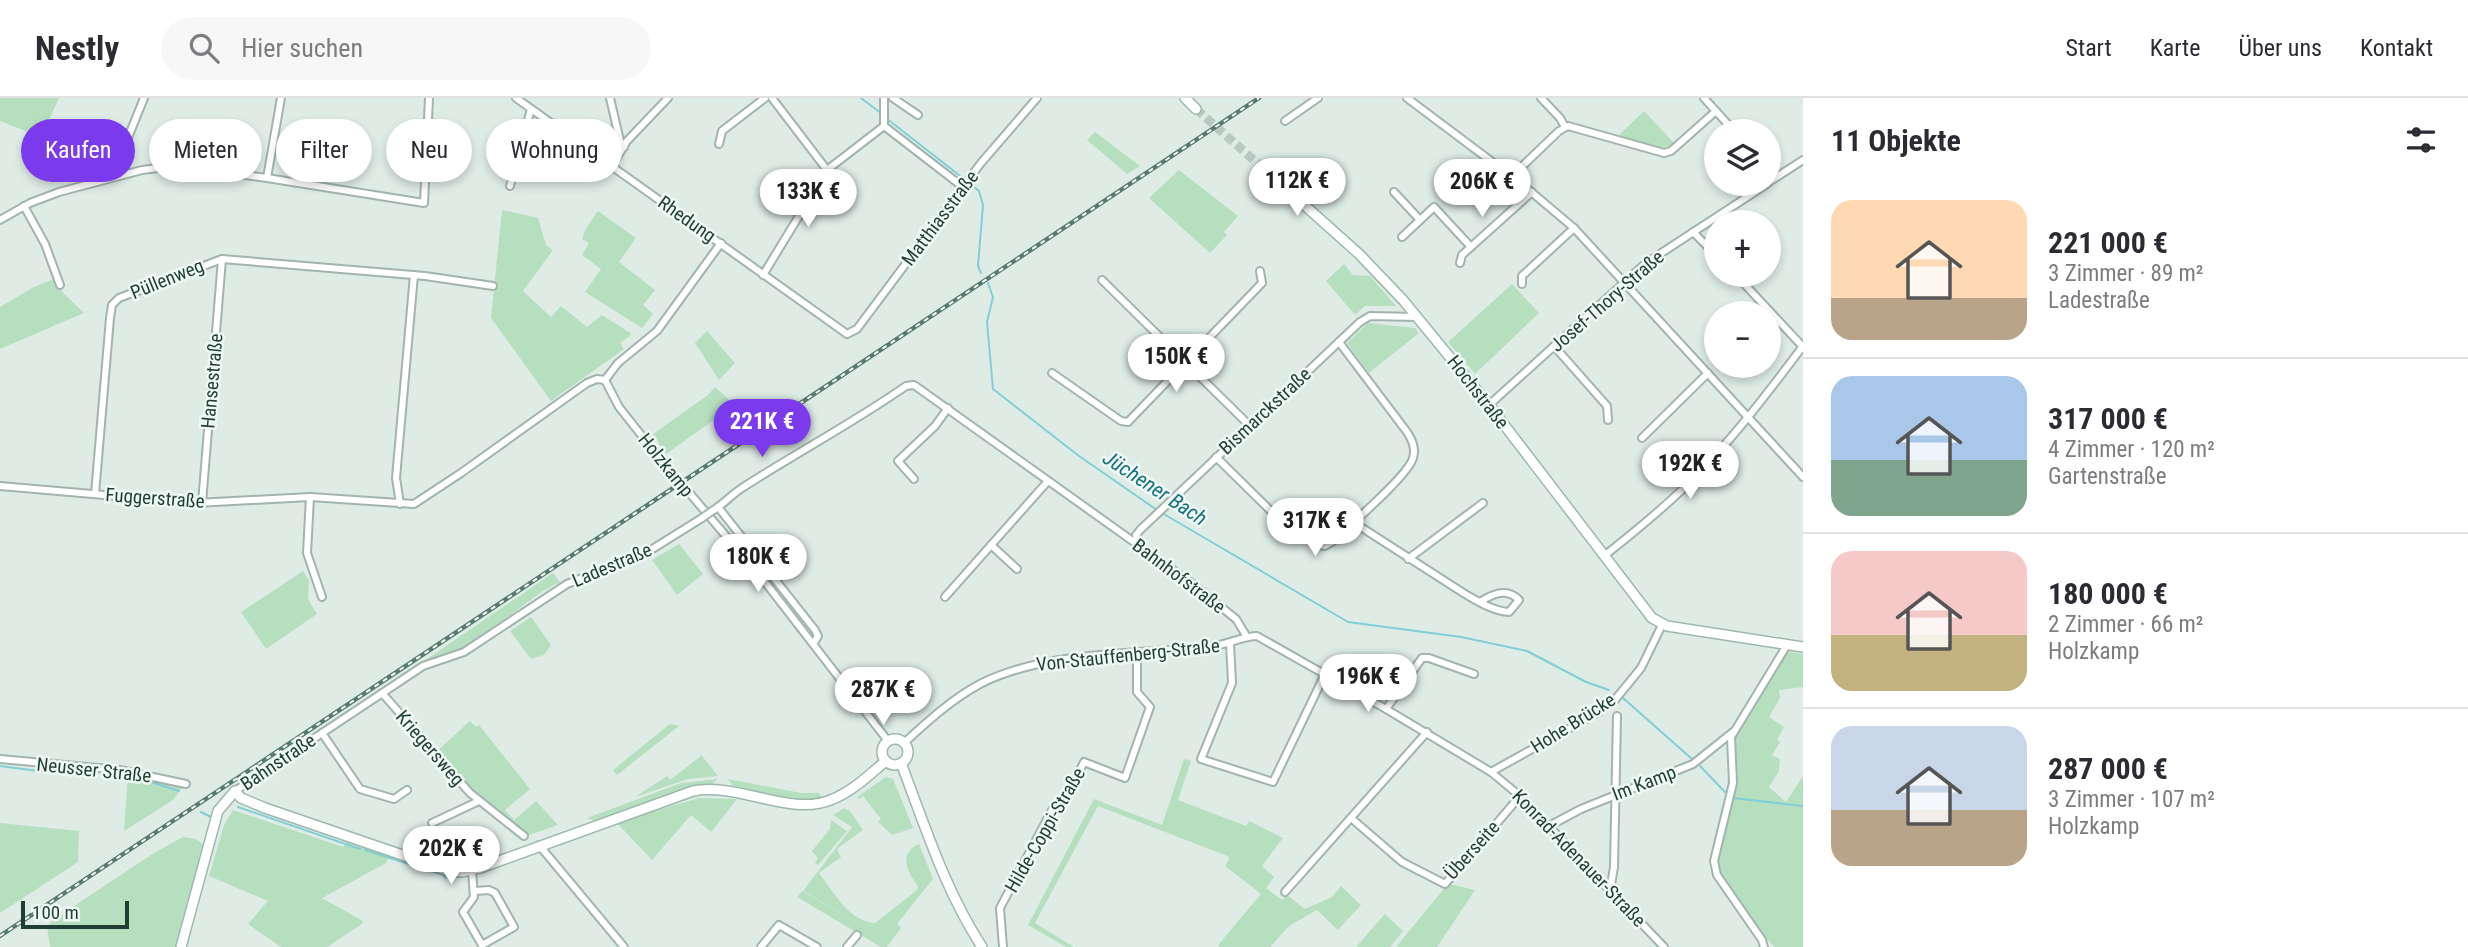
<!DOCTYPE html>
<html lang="de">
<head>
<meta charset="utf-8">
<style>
	body { margin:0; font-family:"Roboto Condensed",sans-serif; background:#f7f7f7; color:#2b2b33; height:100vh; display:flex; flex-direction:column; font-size:26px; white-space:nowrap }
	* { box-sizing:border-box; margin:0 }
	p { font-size:23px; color:#7c7c81 }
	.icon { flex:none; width:38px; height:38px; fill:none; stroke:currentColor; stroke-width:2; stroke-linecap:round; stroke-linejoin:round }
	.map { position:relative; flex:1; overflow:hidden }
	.sheet { display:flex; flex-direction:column; background:#fff; width:665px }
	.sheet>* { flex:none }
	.banner { position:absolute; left:21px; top:21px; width:665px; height:63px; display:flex; gap:14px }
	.buttons { position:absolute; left:1704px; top:21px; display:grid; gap:14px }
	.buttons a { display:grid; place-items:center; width:77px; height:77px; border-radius:50%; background:#fff; box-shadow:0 4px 10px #0003; font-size:35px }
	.scale { position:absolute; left:21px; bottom:18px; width:108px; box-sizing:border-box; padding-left:7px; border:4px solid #1f3e34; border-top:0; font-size:19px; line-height:24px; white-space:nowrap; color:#1f3e34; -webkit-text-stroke:5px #f0f8f4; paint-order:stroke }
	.price { position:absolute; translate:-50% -60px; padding:0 16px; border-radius:24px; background:#fff; color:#222; font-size:23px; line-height:46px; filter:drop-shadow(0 2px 4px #0008) }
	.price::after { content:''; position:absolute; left:50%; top:42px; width:21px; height:16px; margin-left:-10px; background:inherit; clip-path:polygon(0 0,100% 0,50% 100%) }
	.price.on { background:#7c3aed; color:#fff }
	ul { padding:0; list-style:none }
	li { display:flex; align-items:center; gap:21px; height:175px; padding:0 28px }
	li+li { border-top:2px solid #e1e1e2 }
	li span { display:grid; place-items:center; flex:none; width:196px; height:140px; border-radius:21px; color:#555 }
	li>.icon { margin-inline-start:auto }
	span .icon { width:84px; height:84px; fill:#fffc; stroke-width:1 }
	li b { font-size:30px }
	h2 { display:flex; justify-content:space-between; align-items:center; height:84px; padding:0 28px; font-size:30px }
	.pill { padding:0 24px; border-radius:32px; background:#fff; box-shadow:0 4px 10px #0003; font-size:24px; line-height:63px }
	.pill.on { background:#7c3aed; color:#fff }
	header { display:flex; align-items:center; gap:42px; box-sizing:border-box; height:98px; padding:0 35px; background:#fff; border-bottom:2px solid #e1e1e2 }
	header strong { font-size:33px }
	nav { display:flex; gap:38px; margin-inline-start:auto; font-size:24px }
	.search { width:490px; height:63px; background:#f7f7f7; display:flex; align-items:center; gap:18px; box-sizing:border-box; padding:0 24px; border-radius:38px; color:#7c7c81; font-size:26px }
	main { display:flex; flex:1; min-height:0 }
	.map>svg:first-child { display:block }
</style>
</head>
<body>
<header>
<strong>Nestly</strong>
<div class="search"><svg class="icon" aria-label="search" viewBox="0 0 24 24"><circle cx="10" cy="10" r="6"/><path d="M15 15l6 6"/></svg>Hier suchen</div>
<nav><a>Start</a><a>Karte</a><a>Über uns</a><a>Kontakt</a></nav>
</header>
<main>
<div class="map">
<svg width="1803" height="849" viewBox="0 0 1803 849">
	<rect width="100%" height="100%" fill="#dfece6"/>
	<g fill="#b6dfbf">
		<path d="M0,0H59L41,39L0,23Z"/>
		<path d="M1644,13L1674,45C1661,56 1634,42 1619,37Z"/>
		<path d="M1095,34L1140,68L1127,76L1087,42Z"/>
		<path d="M1179,72L1238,118L1224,134L1227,137L1210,155L1149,100Z"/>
		<path d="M502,112L538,120L546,147L553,152L523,193L551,219L561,208L587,229L602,217L632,236L620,245L624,251L551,303L491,220Z"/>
		<path d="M598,113L636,140L619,164L655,192L643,207L653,216L642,230L585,194L601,171L582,157L589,145L582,141L585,132Z"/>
		<path d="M1344,166L1353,177L1370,178L1396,208H1365L1355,217L1326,183Z"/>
		<path d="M54,181L58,190L84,215L0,251V209L34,189Z"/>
		<path d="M1512,186L1539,215L1475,276L1448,244Z"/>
		<path d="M1368,225L1415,230L1419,235L1369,275L1347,245Z"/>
		<path d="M707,233L735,265L719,282L695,245Z"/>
		<path d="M715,289L735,307L666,356L653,336L708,297Z"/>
		<path d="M679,446L703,476L677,497L652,462Z"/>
		<path d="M303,473L309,482L308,501L317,516L266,551L241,514Z"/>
		<path d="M553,475L560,484L541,494L501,524L502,526L457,554L421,565Z"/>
		<path d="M531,519L551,547L544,557L531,561L510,533Z"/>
		<path d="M1790,554L1803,556V589L1779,592L1780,600L1769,619L1784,629L1777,642L1780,644L1772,657L1780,661L1779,673L1769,689L1786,704L1803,678V849H1775C1760,836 1720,781 1717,762L1737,675L1733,641L1784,555Z"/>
		<path d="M470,623L476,629L479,627L530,691L505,712L514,722L536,703L558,727L529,737L472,693L437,653Z"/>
		<path d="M670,626L679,628L617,677L613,672Z"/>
		<path d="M698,653L718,678L688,681L635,699L667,678L670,682L701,658Z"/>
		<path d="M1184,661L1191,663L1178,702L1246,728L1249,723L1283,740L1262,768L1274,779L1266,790L1282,802L1287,797L1305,811L1332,799L1341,788L1361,807L1338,832L1317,812L1289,828L1270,849H1220L1218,847L1261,796L1225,768L1230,759L1098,708L1035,825L1074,849H1066L1028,827L1094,701L1162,727Z"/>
		<path d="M128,676L180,688L182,690L173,702L124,733Z"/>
		<path d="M886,679L893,681L913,730L892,737L878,724L881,721L863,698L859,701L857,699Z"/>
		<path d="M718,681L710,688L597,724L587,720L681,685Z"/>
		<path d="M728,681L801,695H819L823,701C795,707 761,695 733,688Z"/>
		<path d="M699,700L737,701L711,734L691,717L652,762L616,724Z"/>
		<path d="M844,710L850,713L863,732L837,751L841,759L819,775C834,794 848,823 875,825L917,792L918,788C907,774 898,755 919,746L933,781L897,826L901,830L887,849H881L797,799L802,793L883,840L803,793L852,729L833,717Z"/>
		<path d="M233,712L343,749L347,742L390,757L386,765L322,800L363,823L362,826L327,849H281L248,826L268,803L209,778L224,727Z"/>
		<path d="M831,722L847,733L818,767L815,765L818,760L812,753L830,731Z"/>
		<path d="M0,725L79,733L78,764L0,815Z"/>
		<path d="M183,739L196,741L205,748L176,849H50L47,828L53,822L154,755Z"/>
		<path d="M1450,786L1475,792L1437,849H1396L1447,787Z"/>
		<path d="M1385,816L1403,833L1390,849H1356Z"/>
	</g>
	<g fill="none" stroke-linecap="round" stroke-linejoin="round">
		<g stroke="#82ced6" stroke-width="2">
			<path d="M861,0L882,16"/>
			<path d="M886,20L964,81"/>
			<path d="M969,85L979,93L983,107L978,168L981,175"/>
			<path d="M988,185L993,199L987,224L993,291L1079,358L1157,412"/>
			<path d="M1162,415L1348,524L1461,539L1527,553L1586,584L1609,592"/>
			<path d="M1623,600L1692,661"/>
			<path d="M0,668L46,674L74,675"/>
			<path d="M1700,668L1725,694"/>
			<path d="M128,680L148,683L179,693"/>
			<path d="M1733,700L1803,708"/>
			<path d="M238,709L360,751"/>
			<path d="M201,714L211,719"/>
			<path d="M365,752L443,777L446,780"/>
		</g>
		<path stroke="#b9c9c2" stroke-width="9" stroke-dasharray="9 4.5" stroke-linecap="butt" d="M1196,11L1273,79"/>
		<defs>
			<g id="street">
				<path d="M516,0L847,236L857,231L981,65L1037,0"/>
				<path d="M610,0L620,43L624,49"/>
				<path d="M772,0L827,72"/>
				<path d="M893,0L918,17"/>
				<path d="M1407,0L1523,87L1574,130L1803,379"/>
				<path d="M1541,0L1560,20L1565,29"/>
				<path d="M1704,0L1734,33"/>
				<path d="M1285,23L1318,0"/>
				<path d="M884,28L963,89"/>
				<path d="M884,28V0"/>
				<path d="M719,46L722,33L765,0"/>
				<path d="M612,68L627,43L668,0"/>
				<path d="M1512,78L1559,33L1568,28L1664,55L1671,53L1716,13"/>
				<path d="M112,79L144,0"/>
				<path d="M267,80L281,0"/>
				<path d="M1769,84L1803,62"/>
				<path d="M510,88L531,11"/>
				<path d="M1394,94L1420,122"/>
				<path d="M24,108L45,146L60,187"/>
				<path d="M0,122L30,105L59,94L142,72L174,68L267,80L424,105L429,0"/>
				<path d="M1693,134L1717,158"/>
				<path d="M1402,139L1434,109L1471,149"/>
				<path d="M1460,165L1462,157L1532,94"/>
				<path d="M763,177L827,72L884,28"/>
				<path d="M1736,177L1803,249"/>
				<path d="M1102,182L1250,328"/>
				<path d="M1522,186V178L1574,130"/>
				<path d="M1554,248L1607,308L1608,322"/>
				<path d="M1052,275L1121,323L1128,324L1262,185L1260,173"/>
				<path d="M605,282L619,309L653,352L765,484L888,643"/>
				<path d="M605,282L618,265L657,233L721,145"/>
				<path d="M1489,307L1646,165L1767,86"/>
				<path d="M1642,340L1708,275"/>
				<path d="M1216,359L1280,422L1320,447L1325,448L1332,444C1349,428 1408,378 1413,360C1416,350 1412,342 1407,334L1339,244"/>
				<path d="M914,381L898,363L935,328L948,310"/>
				<path d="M0,388L196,405L310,399L414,406L461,375L587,285L597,281L605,282"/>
				<path d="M95,396L110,220L112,207L119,200L222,161L425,178L493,188"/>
				<path d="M310,399L307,455L322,499"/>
				<path d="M202,405L222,161"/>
				<path d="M400,406L396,380L414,177"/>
				<path d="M718,409L815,532L818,538L814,545"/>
				<path d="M712,413C723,407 731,397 742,390C796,355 853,325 906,288L914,287L1190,484L1236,521L1247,539"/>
				<path d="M1353,424L1465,496C1479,504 1493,513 1509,514L1519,502C1507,489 1492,496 1480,504"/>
				<path d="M1137,445L1136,437L1140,432L1360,224L1370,218L1417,219"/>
				<path d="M991,447L1017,471"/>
				<path d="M1604,458C1632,436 1660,413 1686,388C1729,346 1767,296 1803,248"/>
				<path d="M1408,461L1483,405"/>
				<path d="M945,499L1048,383"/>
				<path d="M1230,546L1232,585L1201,661L1273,684L1325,576"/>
				<path d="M382,595L470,695L524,738"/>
				<path d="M1386,611L1422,560H1429L1474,576"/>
				<path d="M322,635L360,691L394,701L407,692"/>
				<path d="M904,645C928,623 952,601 980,586C1044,553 1139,556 1210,549C1225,547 1244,538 1257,538L1386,611L1491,674L1520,698L1664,849"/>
				<path d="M0,661L120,672L186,686"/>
				<path d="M1491,674L1597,615L1614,603L1641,570L1662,527"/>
				<path d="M235,693L423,568L464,554L567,486L646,455L702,420"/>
				<path d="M1351,720L1402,764L1445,786L1520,698"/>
				<path d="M432,725L479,703"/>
				<path d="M1549,728L1581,711L1693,666L1733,634"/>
				<path d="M539,747L624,849"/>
				<path d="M472,773L474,799L463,814L482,847L514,829L495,795L489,792L475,793"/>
				<path d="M1610,793L1614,769L1617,618"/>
				<path d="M1285,794L1427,634"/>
				<path d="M761,849L779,827L817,849"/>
				<path d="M847,849L857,837"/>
				<path d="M1003,849L1000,810L1053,710L1070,693L1084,664L1125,680L1150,609L1137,594V555"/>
				<path d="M1764,849L1762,842L1717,777L1714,763L1733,685L1731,639L1787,547"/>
			</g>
			<g id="secondary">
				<path d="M1185,0L1196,11"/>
				<path d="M1273,79L1359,156L1403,202L1489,307L1652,520L1667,528L1803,549"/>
				<circle cx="895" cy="654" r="13"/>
				<path d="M901,665C925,728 945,792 982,849"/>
				<path d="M181,849L218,713L235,693L241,700L265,710L449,773L462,774L480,770L693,693C739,684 791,720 833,701C853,693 870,676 886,663"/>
			</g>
		</defs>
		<use href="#street" stroke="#a2b4ad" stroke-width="10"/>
		<use href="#secondary" stroke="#9db9ad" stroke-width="12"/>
		<use href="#street" stroke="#fff" stroke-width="6"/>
		<use href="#secondary" stroke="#fff" stroke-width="9"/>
		<defs>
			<path id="rail" d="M0,838L1259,0"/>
		</defs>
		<use href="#rail" stroke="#597a6f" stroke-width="4.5"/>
		<use href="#rail" stroke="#f0f8f4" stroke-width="2" stroke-dasharray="5" stroke-linecap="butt"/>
		<defs>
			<path id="street-bridge" d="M702,420L712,413"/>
		</defs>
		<use href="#street-bridge" stroke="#a2b4ad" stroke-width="10" stroke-linecap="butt"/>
		<use href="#street-bridge" stroke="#fff" stroke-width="6"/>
	</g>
	<g text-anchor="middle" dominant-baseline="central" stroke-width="5" stroke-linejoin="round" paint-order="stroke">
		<g font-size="19" fill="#1f3e34" stroke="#f0f8f4">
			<text transform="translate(940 120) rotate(-53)">Matthiasstraße</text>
			<text transform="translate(687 121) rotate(35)">Rhedung</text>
			<text transform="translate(167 181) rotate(-22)">Püllenweg</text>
			<text transform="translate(1607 203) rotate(-41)">Josef-Thory-Straße</text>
			<text transform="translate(212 283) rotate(-85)">Hansestraße</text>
			<text transform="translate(1478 294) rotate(52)">Hochstraße</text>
			<text transform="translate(1265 313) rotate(-43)">Bismarckstraße</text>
			<text transform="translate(666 367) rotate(51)">Holzkamp</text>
			<text transform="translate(155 400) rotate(4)">Fuggerstraße</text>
			<text transform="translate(612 467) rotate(-23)">Ladestraße</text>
			<text transform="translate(1179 478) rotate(37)">Bahnhofstraße</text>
			<text transform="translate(1128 557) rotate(-6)">Von-Stauffenberg-Straße</text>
			<text transform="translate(1573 625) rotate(-32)">Hohe Brücke</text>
			<text transform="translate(430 650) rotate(49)">Kriegersweg</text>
			<text transform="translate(278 664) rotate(-34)">Bahnstraße</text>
			<text transform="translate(94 672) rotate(6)">Neusser Straße</text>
			<text transform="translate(1644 685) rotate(-21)">Im Kamp</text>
			<text transform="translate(1045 732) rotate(-60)">Hilde-Coppi-Straße</text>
			<text transform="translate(1472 752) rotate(-48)">Überseite</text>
			<text transform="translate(1579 760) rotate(46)">Konrad-Adenauer-Straße</text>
		</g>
		<g font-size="21" font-style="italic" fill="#14727f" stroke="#f0f8f4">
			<text transform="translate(1155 390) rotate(33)">Jüchener Bach</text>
		</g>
	</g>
</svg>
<div class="buttons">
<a><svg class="icon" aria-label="layers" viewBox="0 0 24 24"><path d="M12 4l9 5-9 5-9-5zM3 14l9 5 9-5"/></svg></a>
<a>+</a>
<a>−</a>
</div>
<div class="scale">100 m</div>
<b class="price" style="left:1297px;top:120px">112K €</b>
<b class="price" style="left:1482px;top:121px">206K €</b>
<b class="price" style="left:808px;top:131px">133K €</b>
<b class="price" style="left:1176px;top:296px">150K €</b>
<b class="price on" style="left:762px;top:361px">221K €</b>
<b class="price" style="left:1690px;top:403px">192K €</b>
<b class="price" style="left:1315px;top:460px">317K €</b>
<b class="price" style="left:758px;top:496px">180K €</b>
<b class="price" style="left:1368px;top:616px">196K €</b>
<b class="price" style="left:883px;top:629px">287K €</b>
<b class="price" style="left:451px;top:788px">202K €</b>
<div class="banner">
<a class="pill on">Kaufen</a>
<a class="pill">Mieten</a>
<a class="pill">Filter</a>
<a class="pill">Neu</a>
<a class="pill">Wohnung</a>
</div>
</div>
<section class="sheet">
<h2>11 Objekte<svg class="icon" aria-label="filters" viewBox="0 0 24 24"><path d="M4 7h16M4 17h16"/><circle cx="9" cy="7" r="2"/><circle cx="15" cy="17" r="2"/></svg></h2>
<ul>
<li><span style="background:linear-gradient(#ffd9b3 70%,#b9a48a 0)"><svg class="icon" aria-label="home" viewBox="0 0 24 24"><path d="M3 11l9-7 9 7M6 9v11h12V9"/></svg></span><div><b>221 000 €</b><p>3 Zimmer · 89 m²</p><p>Ladestraße</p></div></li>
<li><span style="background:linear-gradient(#a9c7e8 60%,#7fa58c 0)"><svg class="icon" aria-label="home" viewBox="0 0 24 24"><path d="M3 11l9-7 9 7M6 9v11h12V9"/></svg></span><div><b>317 000 €</b><p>4 Zimmer · 120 m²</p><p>Gartenstraße</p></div></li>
<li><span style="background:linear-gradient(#f6c9c9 60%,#c2b280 0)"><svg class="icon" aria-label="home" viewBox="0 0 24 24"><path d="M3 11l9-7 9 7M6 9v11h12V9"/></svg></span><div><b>180 000 €</b><p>2 Zimmer · 66 m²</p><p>Holzkamp</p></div></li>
<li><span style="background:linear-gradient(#c9d6e8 60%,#b9a48a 0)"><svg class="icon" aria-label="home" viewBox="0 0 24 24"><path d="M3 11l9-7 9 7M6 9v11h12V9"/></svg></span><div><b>287 000 €</b><p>3 Zimmer · 107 m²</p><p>Holzkamp</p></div></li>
</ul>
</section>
</main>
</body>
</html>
